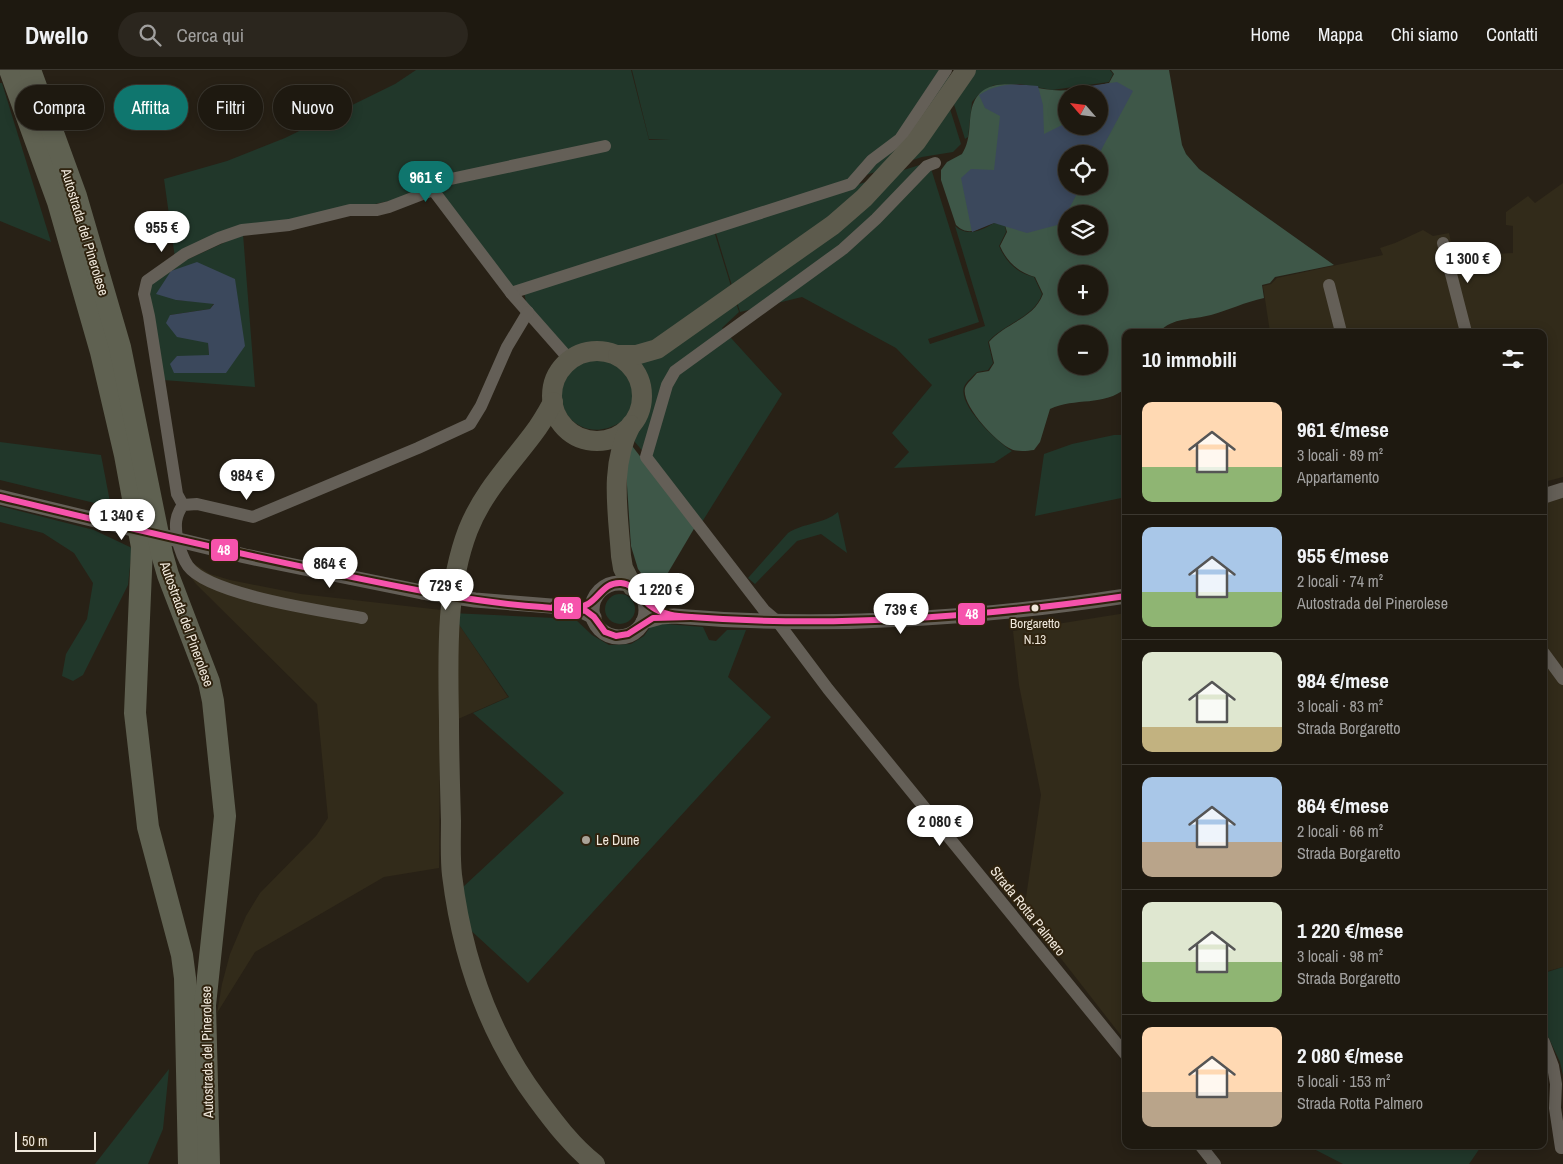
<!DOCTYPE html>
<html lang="it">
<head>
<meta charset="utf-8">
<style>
	body { margin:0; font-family:"Archivo Narrow",sans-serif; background:#2b261e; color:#f1f3f6; height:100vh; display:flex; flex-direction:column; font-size:19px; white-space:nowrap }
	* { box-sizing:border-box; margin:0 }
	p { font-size:16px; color:#a1a09f }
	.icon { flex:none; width:28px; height:28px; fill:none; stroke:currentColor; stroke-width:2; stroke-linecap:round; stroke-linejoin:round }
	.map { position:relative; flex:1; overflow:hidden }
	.side { position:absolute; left:1122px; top:259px; width:425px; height:820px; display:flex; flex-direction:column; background:#1e1910; border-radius:10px; box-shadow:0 2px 12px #0003,0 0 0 1px #3c3830 }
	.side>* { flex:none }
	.guide { position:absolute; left:15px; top:15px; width:475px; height:45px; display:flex; gap:10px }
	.needle { width:32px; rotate:298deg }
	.fabs { position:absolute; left:1058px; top:15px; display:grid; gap:10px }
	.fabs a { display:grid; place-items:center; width:50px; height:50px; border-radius:50%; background:#1e1910; box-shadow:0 2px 12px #0003,0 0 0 1px #3c3830; font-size:25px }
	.scale { position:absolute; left:15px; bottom:12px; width:81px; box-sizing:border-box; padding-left:5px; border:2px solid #f0e8dc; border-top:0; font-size:14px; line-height:18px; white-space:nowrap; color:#f0e8dc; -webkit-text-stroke:4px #2f230f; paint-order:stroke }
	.price { position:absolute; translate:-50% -42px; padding:0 11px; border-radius:18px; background:#fff; color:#222; font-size:16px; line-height:32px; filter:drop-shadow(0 1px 2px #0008) }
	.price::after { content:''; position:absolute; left:50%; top:30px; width:15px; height:11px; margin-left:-8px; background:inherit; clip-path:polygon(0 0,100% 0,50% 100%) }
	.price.on { background:#0f766e; color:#fff }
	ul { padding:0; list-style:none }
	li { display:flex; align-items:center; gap:15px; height:125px; padding:0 20px }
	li+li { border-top:1px solid #3c3830 }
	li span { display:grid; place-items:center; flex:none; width:140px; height:100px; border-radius:10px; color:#555 }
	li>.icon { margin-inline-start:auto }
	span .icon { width:60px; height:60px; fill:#fffc; stroke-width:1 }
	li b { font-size:21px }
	h2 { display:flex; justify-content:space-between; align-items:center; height:60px; padding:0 20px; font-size:21px }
	.chip { padding:0 18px; border-radius:22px; background:#1e1910; box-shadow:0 2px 12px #0003,0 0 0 1px #3c3830; font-size:18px; line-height:45px }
	.chip.on { background:#0f766e; color:#fff }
	header { display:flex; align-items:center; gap:30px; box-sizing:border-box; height:70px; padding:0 25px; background:#1e1910; border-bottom:1px solid #3c3830 }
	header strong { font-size:24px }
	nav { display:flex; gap:28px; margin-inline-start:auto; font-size:18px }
	.search { width:350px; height:45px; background:#2b261e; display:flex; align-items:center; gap:12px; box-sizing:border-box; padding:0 18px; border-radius:28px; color:#a1a09f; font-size:19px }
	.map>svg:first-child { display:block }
</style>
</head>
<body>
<header>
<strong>Dwello</strong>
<div class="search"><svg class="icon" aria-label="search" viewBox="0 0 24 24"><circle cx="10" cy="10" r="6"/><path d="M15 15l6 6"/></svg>Cerca qui</div>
<nav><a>Home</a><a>Mappa</a><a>Chi siamo</a><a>Contatti</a></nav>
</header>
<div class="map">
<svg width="1563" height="1094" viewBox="0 0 1563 1094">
	<rect width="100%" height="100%" fill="#282116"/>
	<g fill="#322b1a">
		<path d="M1563,113V407L1544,412V262H1270L1263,216L1271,214L1277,208L1383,185L1380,178L1395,173L1423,160L1433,166L1449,163L1454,186L1513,183V156L1506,155V142L1528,126L1535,133Z"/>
		<path d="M1563,426V897L1544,902V431Z"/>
		<path d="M176,487L190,491L210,504L230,510L301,524L450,541L508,627L440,657L439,798L384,807L255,882L217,943L222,914L230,884L246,846L260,823L316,766L328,748L317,634L196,514Z"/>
		<path d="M1126,543V972L1024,841L1041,725L1019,615L1013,561Z"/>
	</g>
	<g fill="#21372a" fill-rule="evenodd">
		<path d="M416,0H631L649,70L670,69H649L632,0H951L945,23L961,74L953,82L922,87L512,219L443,128L421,124L270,157L175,188L164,109L227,91L285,68L395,14Z"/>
		<path d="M956,0H1110L1113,4L1109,12L1052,20L1020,14L994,15L979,24L972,32L968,67L965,69L950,22Z"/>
		<path d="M0,13H2L51,172L0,151Z"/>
		<path d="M929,92L979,252L928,269L930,274L985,256L955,156C967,167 981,161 994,153L1005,155L1006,162L999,176C1006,192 1017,203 1034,207L1042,224C1033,249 1005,252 988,272L993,293L988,300L977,302C973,306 966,312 964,317C958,336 998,372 1012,381L994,393L894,398L909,382L892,363L932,315L896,278L802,227L740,242L715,160Z"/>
		<path d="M714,161L739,242L722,258L782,324L702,452L619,353C579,377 541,332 574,298L528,242L524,222Z"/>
		<path d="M243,164L255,317L163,310L149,217L171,197ZM235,209L226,303L209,285L208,273L170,245L210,239L214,233L176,230Z"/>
		<path d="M1114,365H1126V427L1035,446L1044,384L1072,374Z"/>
		<path d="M0,372L101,385L111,437L0,410Z"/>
		<path d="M0,436L94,460L132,478L128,515L83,605L73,611L62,606L66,584L87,549L93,513L74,483L43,463L0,452Z"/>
		<path d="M838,442L847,483L821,464L797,471L755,514L748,508L788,463C803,453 824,454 838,442Z"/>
		<circle cx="620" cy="539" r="15"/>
		<path d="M451,543L575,549L592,565L609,575L631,574L644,566L653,553L703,557L709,570L716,571L727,560H746L728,607L771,647L528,913L465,855L463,817L564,723L473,643L509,627Z"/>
		<path d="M1563,897V1005L1560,992L1544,958V903Z"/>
		<path d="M169,999L163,1059L148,1094H95Z"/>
		<path d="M1315,1075H1482L1469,1094H1343L1312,1078Z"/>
	</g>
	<g fill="#3e5748" fill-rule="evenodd">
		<path d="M1111,0H1169L1182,75L1186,84L1199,99L1334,195L1275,207L1270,213L1262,215L1264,228C1245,232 1229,240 1211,245C1192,250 1173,247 1159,262H1126V318C1104,337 1075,327 1050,339L1040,372L1034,380C1027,381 1017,382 1011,379C996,372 961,335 965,318C967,313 974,307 977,303L989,301L994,293L989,272C1005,253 1034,249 1043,224L1035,207C1018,202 1007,192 1000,176L1007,162L1005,155C1002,154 997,152 993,153C979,157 970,168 956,155L941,110V100L947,92L962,84C973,67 967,47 974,32C987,3 1029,18 1052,20C1069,22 1092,17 1109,13L1114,4ZM1066,24H1099V56H1066ZM1066,84H1099V116H1066ZM1066,144H1099V176H1066ZM1066,204H1099V236H1066ZM1066,264H1099V296H1066Z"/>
		<path d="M629,372L695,457L656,523L638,499L631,476L625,385Z"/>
	</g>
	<g fill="#3b485c">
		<path d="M1117,12L1133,21L1099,84H1066V116H1081L1061,154L1027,163L994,153L972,162L961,108L971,99L994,100L1000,46L985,38L979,25C1000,12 1014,14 1038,16L1043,35L1044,64L1066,53V56H1099V24H1082L1083,17Z"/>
		<path d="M197,192L235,209L245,276L226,303H174L170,294L177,286L209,285L208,273L177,267L166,253L170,245L210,239L214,234L176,230L156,224L171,201Z"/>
	</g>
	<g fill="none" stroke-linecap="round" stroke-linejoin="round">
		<g stroke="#645f57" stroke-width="12">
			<path d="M935,93L927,96L876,149L843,179L675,301L667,315L646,387L764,540L777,551L828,619L1126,985"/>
			<path d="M1443,173L1466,262"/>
			<path d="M1329,215L1341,262"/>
			<path d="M511,223L851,114L872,90L900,69L946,0"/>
			<path d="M570,290L511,223L433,120L438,114L446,110L605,76"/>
			<path d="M183,435L177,424L149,246L144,224L147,211L185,184L219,168L242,160L289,155L350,140H377L389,137L433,120"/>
			<path d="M362,548C324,541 209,525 188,496C183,489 179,476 177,468C175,455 175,446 183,435L197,434L253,447L418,378L470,354L481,336L507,277L528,242"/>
			<path d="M1544,583L1563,609"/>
			<path d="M1544,972L1553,996L1556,1014L1555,1038L1561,1078"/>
			<path d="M1200,1075L1215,1094"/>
		</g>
		<g stroke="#645f57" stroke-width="15">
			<path d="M1544,426L1563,420"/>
			<path d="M0,427L245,486L422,522L475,530L576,538L594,547"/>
			<circle cx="619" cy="540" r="27"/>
			<path d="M643,552L661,547L674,546C825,559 976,549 1126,526"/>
		</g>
		<g stroke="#5d5b4d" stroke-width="20">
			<circle cx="597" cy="326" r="45"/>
			<path d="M618,285H636L657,279L833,155L864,128L916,72L966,0"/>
			<path d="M553,332C547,343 541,354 533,364C509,396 483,422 468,460C445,520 448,588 449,651C449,684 450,717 451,751C451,769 450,787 452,805C462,886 488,963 537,1029C554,1052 572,1076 595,1094"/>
			<path d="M631,355C609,396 618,441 621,486L623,498L632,516"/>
		</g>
		<g stroke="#5f6151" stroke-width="22">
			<path d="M10,0L58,132L101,282L125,385L142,477L135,643L148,757L182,885L185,908L189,1094"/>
			<path d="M30,0L76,126L120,277L162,484L168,505L209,612L213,631L225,746L205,935L209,1094"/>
		</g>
		<defs>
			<g id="bus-1">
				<path d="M0,427C108,453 215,479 323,501C396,516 468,532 542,537C555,538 575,541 588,534C600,527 604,512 621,513C636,514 640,530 652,537C663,545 677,546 691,547C837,558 981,547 1126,526"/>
				<path d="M554,536L586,541L594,547L605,562L616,566L628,564L653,548L691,547"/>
			</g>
		</defs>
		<use href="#bus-1" stroke="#2f230f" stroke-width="10"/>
		<use href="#bus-1" stroke="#f653ac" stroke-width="6"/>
	</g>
	<circle fill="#f0e8dc" stroke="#2f230f" stroke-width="2" cx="1035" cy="538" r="4.5"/>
	<circle fill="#aaa297" stroke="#2f230f" stroke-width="2" cx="586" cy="770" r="5"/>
	<g text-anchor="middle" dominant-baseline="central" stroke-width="4" stroke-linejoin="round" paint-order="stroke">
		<g font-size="13" fill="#f0e8dc" stroke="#2f230f">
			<text x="1035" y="553">Borgaretto<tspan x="1035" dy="16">N.13</tspan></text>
		</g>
		<g font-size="14" fill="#f0e8dc" stroke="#2f230f">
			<text transform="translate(85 162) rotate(73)">Autostrada del Pinerolese</text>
			<text transform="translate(187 554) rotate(70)">Autostrada del Pinerolese</text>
			<text transform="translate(1028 841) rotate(51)">Strada Rotta Palmero</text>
			<text transform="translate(207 982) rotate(-91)">Autostrada del Pinerolese</text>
		</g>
		<g font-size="14" fill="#f0e8dc" stroke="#2f230f" text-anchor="start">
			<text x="596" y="770">Le Dune</text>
		</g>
	</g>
	<g stroke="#2f230f" stroke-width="2">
		<rect x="210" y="468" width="29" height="24" rx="5" fill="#f653ac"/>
		<rect x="553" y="526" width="29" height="24" rx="5" fill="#f653ac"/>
		<rect x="957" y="532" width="29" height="24" rx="5" fill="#f653ac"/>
	</g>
	<g font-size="14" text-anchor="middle" font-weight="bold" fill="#fff">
		<text x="224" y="485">48</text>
		<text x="567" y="543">48</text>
		<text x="972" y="549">48</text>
	</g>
</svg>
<div class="fabs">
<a><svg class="needle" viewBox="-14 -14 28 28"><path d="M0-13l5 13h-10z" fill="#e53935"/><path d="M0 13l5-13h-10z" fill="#a1a09f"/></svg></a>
<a><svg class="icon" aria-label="locate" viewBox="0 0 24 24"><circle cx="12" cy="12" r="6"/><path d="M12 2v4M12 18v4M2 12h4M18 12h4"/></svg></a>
<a><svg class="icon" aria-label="layers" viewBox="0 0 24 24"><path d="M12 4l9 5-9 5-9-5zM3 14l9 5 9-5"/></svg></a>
<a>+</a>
<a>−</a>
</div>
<div class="scale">50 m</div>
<b class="price on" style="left:426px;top:133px">961 €</b>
<b class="price" style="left:162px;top:183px">955 €</b>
<b class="price" style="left:1468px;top:214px">1 300 €</b>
<b class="price" style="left:247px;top:431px">984 €</b>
<b class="price" style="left:122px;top:471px">1 340 €</b>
<b class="price" style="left:330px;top:519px">864 €</b>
<b class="price" style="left:446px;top:541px">729 €</b>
<b class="price" style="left:661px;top:545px">1 220 €</b>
<b class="price" style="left:901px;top:565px">739 €</b>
<b class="price" style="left:940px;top:777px">2 080 €</b>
<div class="guide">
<a class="chip">Compra</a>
<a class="chip on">Affitta</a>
<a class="chip">Filtri</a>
<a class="chip">Nuovo</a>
</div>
<section class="side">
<h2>10 immobili<svg class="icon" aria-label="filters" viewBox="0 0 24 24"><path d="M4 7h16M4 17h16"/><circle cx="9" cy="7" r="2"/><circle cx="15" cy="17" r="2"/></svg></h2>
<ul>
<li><span style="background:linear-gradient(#ffd9b3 65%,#8fb573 0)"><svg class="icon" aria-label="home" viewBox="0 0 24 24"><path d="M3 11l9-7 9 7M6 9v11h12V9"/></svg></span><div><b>961 €/mese</b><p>3 locali · 89 m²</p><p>Appartamento</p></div></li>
<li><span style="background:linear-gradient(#a9c7e8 65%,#8fb573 0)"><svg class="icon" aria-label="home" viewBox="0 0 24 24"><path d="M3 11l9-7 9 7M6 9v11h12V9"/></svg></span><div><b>955 €/mese</b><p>2 locali · 74 m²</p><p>Autostrada del Pinerolese</p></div></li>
<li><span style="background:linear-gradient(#dfe7d0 75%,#c2b280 0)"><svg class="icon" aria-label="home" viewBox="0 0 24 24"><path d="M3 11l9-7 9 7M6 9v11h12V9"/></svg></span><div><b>984 €/mese</b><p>3 locali · 83 m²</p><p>Strada Borgaretto</p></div></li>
<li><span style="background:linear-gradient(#a9c7e8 65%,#b9a48a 0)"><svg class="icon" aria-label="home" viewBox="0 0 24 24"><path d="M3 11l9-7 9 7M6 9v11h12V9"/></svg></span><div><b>864 €/mese</b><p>2 locali · 66 m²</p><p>Strada Borgaretto</p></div></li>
<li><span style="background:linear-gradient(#dfe7d0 60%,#8fb573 0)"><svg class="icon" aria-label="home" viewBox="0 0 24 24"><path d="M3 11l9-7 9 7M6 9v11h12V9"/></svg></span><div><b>1 220 €/mese</b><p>3 locali · 98 m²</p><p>Strada Borgaretto</p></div></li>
<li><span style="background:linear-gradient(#ffd9b3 65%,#b9a48a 0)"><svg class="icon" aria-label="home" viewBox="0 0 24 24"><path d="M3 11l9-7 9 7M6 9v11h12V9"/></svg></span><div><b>2 080 €/mese</b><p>5 locali · 153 m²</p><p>Strada Rotta Palmero</p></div></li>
</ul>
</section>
</div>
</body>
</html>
